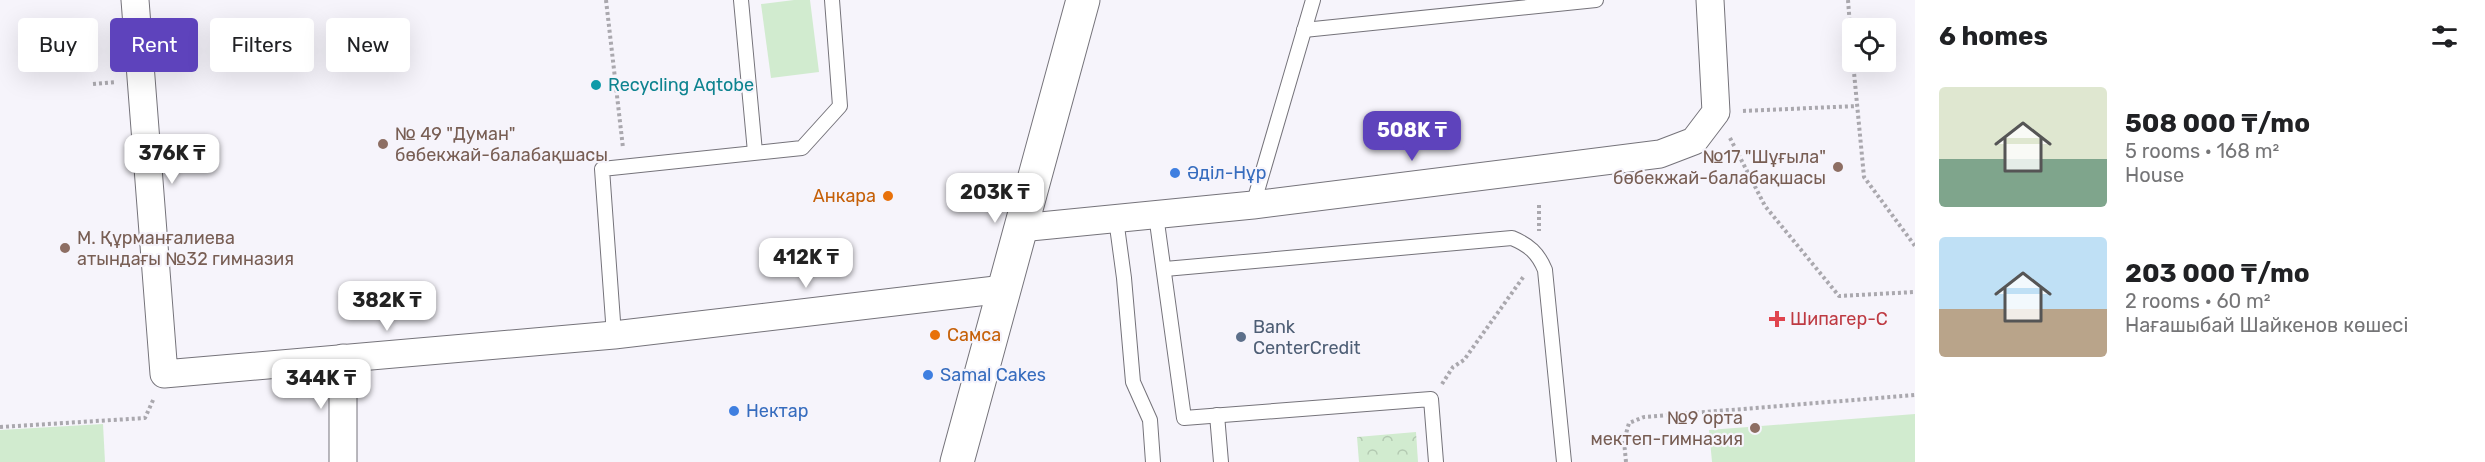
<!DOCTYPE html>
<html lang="en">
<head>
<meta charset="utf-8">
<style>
	body { margin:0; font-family:Rubik,sans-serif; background:#f2f2f2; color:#202124; height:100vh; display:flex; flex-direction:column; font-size:22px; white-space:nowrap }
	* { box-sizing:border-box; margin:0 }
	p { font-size:20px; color:#757577 }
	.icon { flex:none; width:33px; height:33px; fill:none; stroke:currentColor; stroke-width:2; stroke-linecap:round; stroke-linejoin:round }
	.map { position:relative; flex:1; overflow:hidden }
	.panel { display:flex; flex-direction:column; background:#fff; width:570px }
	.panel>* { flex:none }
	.top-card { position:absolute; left:18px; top:18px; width:570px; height:54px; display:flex; gap:12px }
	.controls { position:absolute; left:1842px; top:18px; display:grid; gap:12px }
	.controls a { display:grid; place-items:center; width:54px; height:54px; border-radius:6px; background:#fff; box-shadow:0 6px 24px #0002; font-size:30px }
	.price { position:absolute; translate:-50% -51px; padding:0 14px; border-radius:12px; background:#fff; color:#222; font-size:20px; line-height:39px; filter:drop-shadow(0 2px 3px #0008) }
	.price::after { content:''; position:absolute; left:50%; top:36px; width:18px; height:14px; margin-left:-9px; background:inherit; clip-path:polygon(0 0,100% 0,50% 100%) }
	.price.selected { background:#5e43bc; color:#fff }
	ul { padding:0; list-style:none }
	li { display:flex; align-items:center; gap:18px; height:150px; padding:0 24px }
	li span { display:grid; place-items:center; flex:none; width:168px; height:120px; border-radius:6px; color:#555 }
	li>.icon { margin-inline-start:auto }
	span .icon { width:72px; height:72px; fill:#fffc; stroke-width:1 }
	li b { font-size:26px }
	h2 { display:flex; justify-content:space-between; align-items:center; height:72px; padding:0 24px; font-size:26px }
	.pill { padding:0 21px; border-radius:6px; background:#fff; box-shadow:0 6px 24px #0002; font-size:21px; line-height:54px }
	.pill.selected { background:#5e43bc; color:#fff }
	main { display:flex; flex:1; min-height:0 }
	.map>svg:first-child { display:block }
</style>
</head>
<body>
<main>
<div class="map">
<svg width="1915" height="462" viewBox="0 0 1915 462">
	<defs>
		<pattern id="park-crowns" width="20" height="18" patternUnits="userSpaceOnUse" patternTransform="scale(1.5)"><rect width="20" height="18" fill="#d1ebcf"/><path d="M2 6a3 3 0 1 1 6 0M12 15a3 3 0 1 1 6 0" fill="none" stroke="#b3c9b1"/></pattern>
	</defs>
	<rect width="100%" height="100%" fill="#f6f4fb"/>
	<path fill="url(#park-crowns)" d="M1416,432L1418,462H1359L1357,437Z"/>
	<g fill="#d1ebcf">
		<path d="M794,0H810L819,72L771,78L761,4Z"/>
		<path d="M1915,414V462H1712L1709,430Z"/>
		<path d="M103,424L105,462H0V430Z"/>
	</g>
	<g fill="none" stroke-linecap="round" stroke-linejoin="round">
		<defs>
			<g id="service">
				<path d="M741,0L755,152"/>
				<path d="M1304,30L1596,0"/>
				<path d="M1253,205L1313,0"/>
				<path d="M1156,215L1184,418L1431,399L1436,462"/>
				<path d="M1116,219L1124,278L1133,382L1150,420L1153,462"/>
				<path d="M1165,269L1512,238C1529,245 1538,253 1545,270L1564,462"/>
				<path d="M614,335L602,169L802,148L840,106L832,0"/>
				<path d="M1217,415L1221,462"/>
			</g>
			<g id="minor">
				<path d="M135,0L164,374L614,335L1004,289"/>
				<path d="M1020,228L1253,205L1660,154L1694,141L1716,112L1710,0"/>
				<path d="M343,358V462"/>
			</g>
			<path id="tertiary" d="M957,462L1083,0"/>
		</defs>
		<use href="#service" stroke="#75737a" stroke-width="16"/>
		<use href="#minor" stroke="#75737a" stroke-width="29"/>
		<use href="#tertiary" stroke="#75737a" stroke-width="35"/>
		<g stroke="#aaa8ae" stroke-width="4" stroke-dasharray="3 3" stroke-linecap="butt">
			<path d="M606,0L623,148"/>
			<path d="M1848,0L1852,52"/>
			<path d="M1853,62L1864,177L1915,246"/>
			<path d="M93,84L116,82"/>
			<path d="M1743,111L1857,106"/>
			<path d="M1730,138L1765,206L1839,296L1915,292"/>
			<path d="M1539,205V231"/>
			<path d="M1442,384L1453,367L1464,360L1524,276"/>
			<path d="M0,427L145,418L154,398"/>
			<path d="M1626,462L1624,441L1629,423L1644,417L1915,395"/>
		</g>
		<use href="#service" stroke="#fff" stroke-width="14"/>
		<use href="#minor" stroke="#fff" stroke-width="27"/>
		<use href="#tertiary" stroke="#fff" stroke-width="33"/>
	</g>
	<circle fill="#0f9aa8" stroke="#f6f4fb" stroke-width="2" cx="596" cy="85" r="6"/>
	<g fill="#8d6e63" stroke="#f6f4fb" stroke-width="2">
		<circle cx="383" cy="144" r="6"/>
		<circle cx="1838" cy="167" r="6"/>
		<circle cx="65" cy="248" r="6"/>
		<circle cx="1755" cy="428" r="6"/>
	</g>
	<g fill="#3f7fe0" stroke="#f6f4fb" stroke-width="2">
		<circle cx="1175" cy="173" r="6"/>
		<circle cx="928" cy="375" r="6"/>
		<circle cx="734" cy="411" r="6"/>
	</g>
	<g fill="#e8710a" stroke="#f6f4fb" stroke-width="2">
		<circle cx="888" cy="196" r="6"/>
		<circle cx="935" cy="335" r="6"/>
	</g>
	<path fill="#e0444e" stroke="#f6f4fb" stroke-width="2" d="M1774 310h6v6h6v6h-6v6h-6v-6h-6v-6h6z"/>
	<circle fill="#5c6f8a" stroke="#f6f4fb" stroke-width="2" cx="1241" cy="337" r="6"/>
	<g text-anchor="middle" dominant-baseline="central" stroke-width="4.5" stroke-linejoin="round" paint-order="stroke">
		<g font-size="18" fill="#0d838f" stroke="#f6f4fb" text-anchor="start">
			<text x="608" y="85">Recycling Aqtobe</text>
		</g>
		<g font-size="18" fill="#785e54" stroke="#f6f4fb" text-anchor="start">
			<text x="395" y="134">№ 49 "Думан"<tspan x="395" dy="21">бөбекжай-балабақшасы</tspan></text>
			<text x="1826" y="157" text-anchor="end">№17 "Шұғыла"<tspan x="1826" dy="21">бөбекжай-балабақшасы</tspan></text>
			<text x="77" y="238">М. Құрманғалиева<tspan x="77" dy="21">атындағы №32 гимназия</tspan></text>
			<text x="1743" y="418" text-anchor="end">№9 орта<tspan x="1743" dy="21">мектеп-гимназия</tspan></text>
		</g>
		<g font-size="18" fill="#366cbe" stroke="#f6f4fb" text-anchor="start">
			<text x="1187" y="173">Әділ-Нұр</text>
			<text x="940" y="375">Samal Cakes</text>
			<text x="746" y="411">Нектар</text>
		</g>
		<g font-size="18" fill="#c56008" stroke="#f6f4fb" text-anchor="end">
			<text x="876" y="196">Анкара</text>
			<text x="947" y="335" text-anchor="start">Самса</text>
		</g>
		<g font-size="18" fill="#be3a42" stroke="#f6f4fb" text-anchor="start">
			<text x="1790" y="319">Шипагер-С</text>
		</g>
		<g font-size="18" fill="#4e5e75" stroke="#f6f4fb" text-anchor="start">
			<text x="1253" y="327">Bank<tspan x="1253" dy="21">CenterCredit</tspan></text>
		</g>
	</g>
</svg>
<div class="controls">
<a><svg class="icon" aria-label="locate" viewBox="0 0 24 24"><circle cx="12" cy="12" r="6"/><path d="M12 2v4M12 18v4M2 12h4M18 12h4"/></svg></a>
</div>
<b class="price selected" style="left:1412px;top:162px">508K ₸</b>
<b class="price" style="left:172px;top:185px">376K ₸</b>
<b class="price" style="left:995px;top:224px">203K ₸</b>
<b class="price" style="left:806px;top:289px">412K ₸</b>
<b class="price" style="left:387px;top:332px">382K ₸</b>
<b class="price" style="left:321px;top:410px">344K ₸</b>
<div class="top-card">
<a class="pill">Buy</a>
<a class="pill selected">Rent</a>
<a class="pill">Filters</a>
<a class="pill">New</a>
</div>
</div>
<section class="panel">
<h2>6 homes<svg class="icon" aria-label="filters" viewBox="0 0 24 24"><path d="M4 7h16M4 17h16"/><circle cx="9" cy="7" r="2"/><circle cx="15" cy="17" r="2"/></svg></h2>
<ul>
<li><span style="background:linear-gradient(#dfe7d0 60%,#7fa58c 0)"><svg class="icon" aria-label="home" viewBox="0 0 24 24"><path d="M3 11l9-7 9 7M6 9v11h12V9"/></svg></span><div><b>508 000 ₸/mo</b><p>5 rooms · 168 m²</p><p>House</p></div></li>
<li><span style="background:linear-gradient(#bfe0f5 60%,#b9a48a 0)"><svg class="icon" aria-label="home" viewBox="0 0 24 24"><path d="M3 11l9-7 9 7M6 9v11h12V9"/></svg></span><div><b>203 000 ₸/mo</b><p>2 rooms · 60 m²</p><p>Нағашыбай Шайкенов көшесі</p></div></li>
</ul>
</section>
</main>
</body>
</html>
